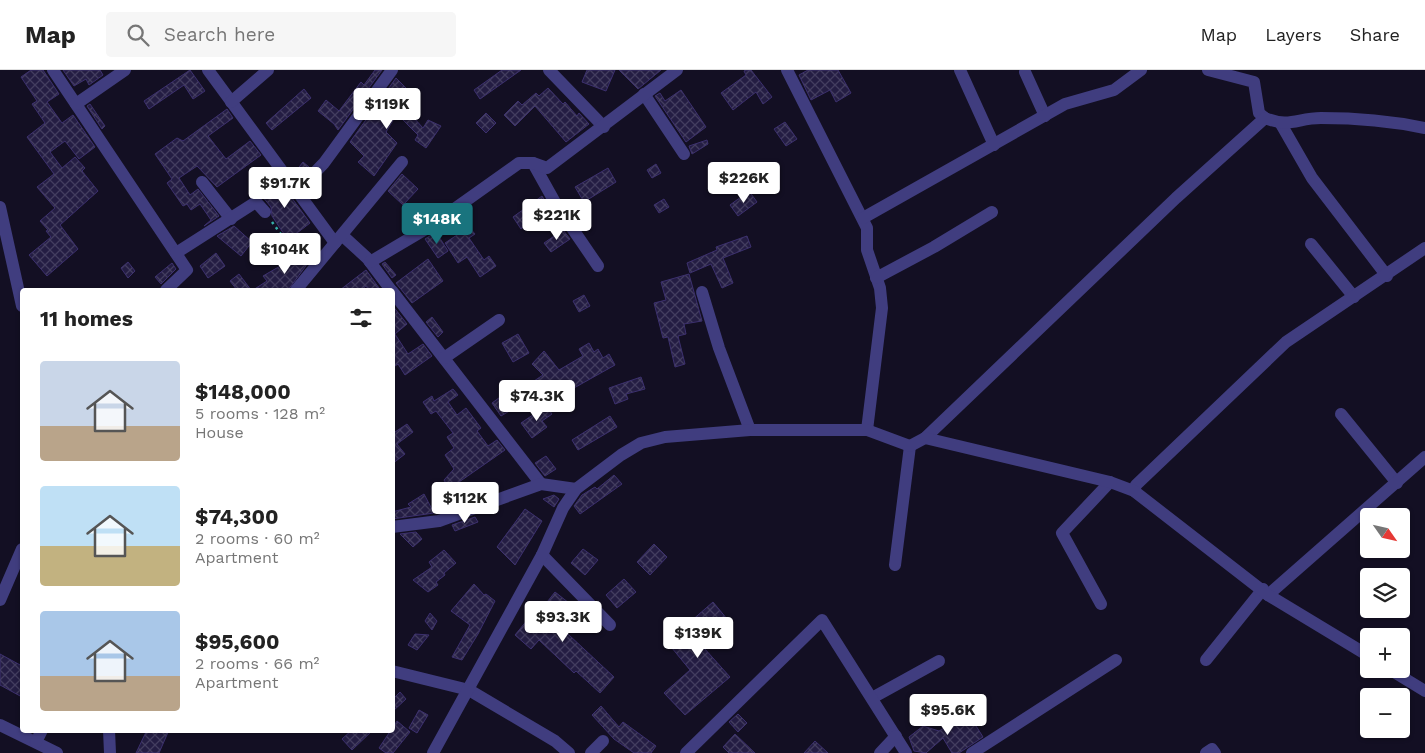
<!DOCTYPE html>
<html lang="en">
<head>
<meta charset="utf-8">
<style>
	body { margin:0; font-family:"Work Sans",sans-serif; background:#f6f6f6; color:#222; height:100vh; display:flex; flex-direction:column; font-size:19px; white-space:nowrap }
	* { box-sizing:border-box; margin:0 }
	p { font-size:16px; color:#767676 }
	.icon { flex:none; width:28px; height:28px; fill:none; stroke:currentColor; stroke-width:2; stroke-linecap:round; stroke-linejoin:round }
	.map { position:relative; flex:1; overflow:hidden }
	.side { position:absolute; left:20px; top:218px; width:375px; height:445px; display:flex; flex-direction:column; background:#fff; border-radius:5px; box-shadow:0 1px 4px #0004 }
	.side>* { flex:none }
	.needle { width:32px; rotate:124deg }
	.tools { position:absolute; left:1360px; top:438px; display:grid; gap:10px }
	.tools a { display:grid; place-items:center; width:50px; height:50px; border-radius:5px; background:#fff; box-shadow:0 1px 4px #0004; font-size:25px }
	.price { position:absolute; translate:-50% -42px; padding:0 11px; border-radius:5px; background:#fff; color:#222; font-size:16px; line-height:32px; filter:drop-shadow(0 1px 2px #0008) }
	.price::after { content:''; position:absolute; left:50%; top:30px; width:15px; height:11px; margin-left:-8px; background:inherit; clip-path:polygon(0 0,100% 0,50% 100%) }
	.price.current { background:#19747e; color:#fff }
	ul { padding:0; list-style:none }
	li { display:flex; align-items:center; gap:15px; height:125px; padding:0 20px }
	li span { display:grid; place-items:center; flex:none; width:140px; height:100px; border-radius:5px; color:#555 }
	li>.icon { margin-inline-start:auto }
	span .icon { width:60px; height:60px; fill:#fffc; stroke-width:1 }
	li b { font-size:21px }
	h2 { display:flex; justify-content:space-between; align-items:center; height:60px; padding:0 20px; font-size:21px }
	header { display:flex; align-items:center; gap:30px; box-sizing:border-box; height:70px; padding:0 25px; background:#fff; border-bottom:1px solid #e0e0e0 }
	header strong { font-size:24px }
	nav { display:flex; gap:28px; margin-inline-start:auto; font-size:18px }
	.search { width:350px; height:45px; background:#f6f6f6; display:flex; align-items:center; gap:12px; box-sizing:border-box; padding:0 18px; border-radius:5px; color:#767676; font-size:19px }
	.map>svg:first-child { display:block }
</style>
</head>
<body>
<header>
<strong>Map</strong>
<div class="search"><svg class="icon" aria-label="search" viewBox="0 0 24 24"><circle cx="10" cy="10" r="6"/><path d="M15 15l6 6"/></svg>Search here</div>
<nav><a>Map</a><a>Layers</a><a>Share</a></nav>
</header>
<div class="map">
<svg width="1425" height="683" viewBox="0 0 1425 683">
	<defs>
		<pattern id="building-cross-hatch" width="8" height="8" patternUnits="userSpaceOnUse" patternTransform="scale(1.25)"><rect width="8" height="8" fill="#241d43"/><path d="M0 0l8 8M0 8l8-8" fill="none" stroke="#433d5f"/></pattern>
	</defs>
	<rect width="100%" height="100%" fill="#130f23"/>
	<g fill="url(#building-cross-hatch)" stroke="#3c306e">
		<path d="M31,0H43L59,24L47,32L62,53L73,45L95,77L79,89L65,71L50,82L62,98L75,87L85,98L82,101L98,121L60,155L78,179L47,206L29,185L51,167L46,161L48,160L40,151L55,138L37,117L54,104L27,67L45,53L32,34L37,31L21,7Z"/>
		<path d="M63,0H100L103,5L89,15L86,9L74,16Z"/>
		<path d="M190,0L205,21L193,29L184,15L149,39L144,31Z"/>
		<path d="M375,0H382L338,60L334,54L318,41L326,30L339,41L361,12L364,15Z"/>
		<path d="M502,0H521L480,29L474,20Z"/>
		<path d="M587,0H615L606,21L582,12Z"/>
		<path d="M619,0H661L638,19Z"/>
		<path d="M746,0H751L772,27L763,34L756,22L733,40L721,23L746,5L744,1Z"/>
		<path d="M808,0H838L851,23L836,32L830,20L811,30L799,5Z"/>
		<path d="M396,8L406,18L395,27L423,58L428,50L441,56L426,78L415,70L418,65L397,44L386,62L397,73L374,106L358,92L364,86L350,72Z"/>
		<path d="M548,18L563,34L565,32L577,46L579,43L589,54L566,72L535,36L515,56L504,45L518,31L522,35L536,23L539,26Z"/>
		<path d="M304,19L311,28L272,60L266,53Z"/>
		<path d="M681,20L706,57L686,72L655,26L660,23L665,31Z"/>
		<path d="M90,34L105,56L102,59L87,36Z"/>
		<path d="M227,39L233,48L208,66L226,89L250,71L261,85L217,117L197,96L179,108L190,125L198,119L219,146L204,156L211,150L200,134L191,140L187,134L183,136L167,113L172,109L155,84L177,68L183,71Z"/>
		<path d="M486,43L496,53L486,63L476,53Z"/>
		<path d="M785,52L797,69L786,76L774,59Z"/>
		<path d="M707,70L708,74L692,84L689,76Z"/>
		<path d="M303,92L309,97L301,105L296,101Z"/>
		<path d="M656,94L661,103L652,108L647,100Z"/>
		<path d="M608,98L616,112L584,132L575,117Z"/>
		<path d="M273,102L310,153L288,170L272,146L271,137L262,126L273,118L266,108Z"/>
		<path d="M402,104L418,119L403,135L388,121Z"/>
		<path d="M749,121L757,132L738,146L730,135Z"/>
		<path d="M542,126L548,136L521,159L513,147Z"/>
		<path d="M664,129L669,137L659,143L654,135Z"/>
		<path d="M234,156L252,172L241,186L217,166Z"/>
		<path d="M469,157L475,164L469,168L484,190L489,186L496,196L480,207L467,187L458,193L445,173Z"/>
		<path d="M563,160L570,169L551,182L544,173Z"/>
		<path d="M436,162L448,181L438,188L425,169Z"/>
		<path d="M747,166L751,177L723,188L733,213L722,218L711,194L690,203L687,193L717,180L716,177Z"/>
		<path d="M216,183L225,196L208,208L200,196Z"/>
		<path d="M304,183L311,189L288,220H253L267,211L263,206L294,188L296,191Z"/>
		<path d="M428,189L443,211L412,233L396,213Z"/>
		<path d="M128,192L135,201L128,208L121,198Z"/>
		<path d="M385,192L396,205L392,208L382,194Z"/>
		<path d="M172,193L176,199L161,214L155,207Z"/>
		<path d="M366,200L379,218L369,220L366,216L361,220H340Z"/>
		<path d="M239,204L251,220H237L230,211Z"/>
		<path d="M689,204L702,251L684,254L686,264L678,266L685,294L675,297L668,267L663,268L654,233L666,230L661,212Z"/>
		<path d="M584,225L590,236L579,242L573,231Z"/>
		<path d="M392,235L407,254L395,264L408,284L423,274L432,286L405,305L398,294L392,298Z"/>
		<path d="M432,247L443,262L438,267L426,252Z"/>
		<path d="M518,264L529,283L513,292L502,273Z"/>
		<path d="M589,273L594,282L598,279L603,288L609,284L615,295L549,332L542,322L501,346L492,333L507,322L510,327L543,305L532,294L544,281L559,300L583,286L579,279Z"/>
		<path d="M641,307L645,319L626,324L628,329L615,334L609,318Z"/>
		<path d="M453,319L458,325L448,332L457,345L466,338L481,358L477,361L488,376L497,370L505,380L449,419L444,410L454,399L445,385L454,378L447,367L453,363L436,341L431,344L423,332L432,326L434,331Z"/>
		<path d="M546,336L552,344L542,351L547,357L532,368L521,353Z"/>
		<path d="M610,346L617,357L578,380L572,370Z"/>
		<path d="M407,354L413,362L397,374L405,384L392,394V364Z"/>
		<path d="M546,386L556,399L545,406L535,393Z"/>
		<path d="M614,405L622,414L580,444L574,436L582,425L595,417L597,419Z"/>
		<path d="M424,424L434,443L392,449V442L411,437L408,434Z"/>
		<path d="M554,425L559,429L554,437L543,429Z"/>
		<path d="M525,439L542,451L515,495L497,477Z"/>
		<path d="M475,447L478,452L455,461L452,455Z"/>
		<path d="M416,462L422,469L413,477L400,464Z"/>
		<path d="M654,474L667,487L650,505L637,492Z"/>
		<path d="M583,479L598,490L585,505L571,493Z"/>
		<path d="M444,480L456,493L444,503L445,505L436,512L438,515L428,522L413,510L432,497L429,492Z"/>
		<path d="M624,509L636,522L617,538L606,525Z"/>
		<path d="M474,514L484,525L486,524L495,531L478,564L462,590L452,587L470,555L451,541Z"/>
		<path d="M555,522L569,533L554,551L614,607L600,623L576,601L574,603L539,570L531,579L515,565L533,543L536,546Z"/>
		<path d="M713,532L732,555L704,578L730,607L685,645L664,623L690,600L667,572Z"/>
		<path d="M430,543L437,551L432,560L425,551Z"/>
		<path d="M415,564L429,565L417,580L408,575Z"/>
		<path d="M0,584L22,596V627L0,615Z"/>
		<path d="M400,622L406,629L392,642V630Z"/>
		<path d="M601,636L619,657L623,652L656,676L651,683H634L614,669L592,645Z"/>
		<path d="M419,640L428,645L417,663L409,658Z"/>
		<path d="M968,643L983,667L959,683H952L943,668L926,683L914,681L909,667L923,656L939,661Z"/>
		<path d="M738,644L747,653L738,662L729,652Z"/>
		<path d="M397,651L410,662L393,683H386L379,678Z"/>
		<path d="M147,660H169L159,683H136Z"/>
		<path d="M352,660H373L352,680L342,669Z"/>
		<path d="M735,664L755,683H729L723,677Z"/>
		<path d="M815,671L828,683H804Z"/>
	</g>
	<g fill="none" stroke-linecap="round" stroke-linejoin="round">
		<path stroke="#36afa8" stroke-width="2.5" stroke-dasharray="2.5 4" stroke-linecap="butt" d="M272,152L303,194"/>
		<g stroke="#403d7f" stroke-width="12">
			<path d="M53,0L187,200L166,220"/>
			<path d="M208,0L335,173"/>
			<path d="M549,0L604,57"/>
			<path d="M787,0L867,158V180L880,218L882,238L867,360"/>
			<path d="M960,0L994,75"/>
			<path d="M1208,0L1254,12L1259,43L1265,48"/>
			<path d="M1025,2L1045,46"/>
			<path d="M644,24L684,84"/>
			<path d="M231,32L268,0"/>
			<path d="M76,34L125,0"/>
			<path d="M1281,54L1312,108L1387,206"/>
			<path d="M533,93L557,136L598,196"/>
			<path d="M202,112L231,149"/>
			<path d="M297,121L324,93L392,0"/>
			<path d="M0,137L22,236"/>
			<path d="M863,148L1065,34L1114,20L1141,0"/>
			<path d="M343,166L367,188L391,220"/>
			<path d="M1311,174L1354,227"/>
			<path d="M176,183L256,132L265,142"/>
			<path d="M370,192L429,157L519,93H533L547,98L677,0"/>
			<path d="M876,208L934,177L992,142"/>
			<path d="M296,220L402,92"/>
			<path d="M392,221L541,414"/>
			<path d="M702,222L719,278L750,360"/>
			<path d="M444,288L499,250"/>
			<path d="M1341,344L1397,413"/>
			<path d="M925,368L1176,128L1265,48C1290,58 1297,48 1321,48C1356,48 1391,51 1425,58"/>
			<path d="M1134,421L1136,415L1286,272L1425,178"/>
			<path d="M392,457L439,451L541,414L576,419"/>
			<path d="M542,485L610,555"/>
			<path d="M895,495L910,376"/>
			<path d="M1268,525L1425,387"/>
			<path d="M0,530L22,479"/>
			<path d="M1101,534L1062,463L1110,412"/>
			<path d="M1206,590L1263,519"/>
			<path d="M1389,599L1425,621"/>
			<path d="M392,601L469,620L555,671L569,683"/>
			<path d="M872,628L939,591"/>
			<path d="M0,655L57,683"/>
			<path d="M109,660L110,683"/>
			<path d="M36,672L42,660"/>
			<path d="M433,683L542,485L563,438L576,419L621,385L641,373L665,367L750,360H867L910,376L925,368L1110,412L1134,421L1268,525L1369,586"/>
			<path d="M591,683L603,671"/>
			<path d="M686,683L822,550L906,683"/>
			<path d="M880,683L896,666"/>
			<path d="M972,683L1116,590"/>
			<path d="M1206,683L1212,679L1215,683"/>
		</g>
	</g>
</svg>
<div class="tools">
<a><svg class="needle" viewBox="-14 -14 28 28"><path d="M0-13l5 13h-10z" fill="#e53935"/><path d="M0 13l5-13h-10z" fill="#767676"/></svg></a>
<a><svg class="icon" aria-label="layers" viewBox="0 0 24 24"><path d="M12 4l9 5-9 5-9-5zM3 14l9 5 9-5"/></svg></a>
<a>+</a>
<a>−</a>
</div>
<b class="price" style="left:387px;top:60px">$119K</b>
<b class="price" style="left:744px;top:134px">$226K</b>
<b class="price" style="left:285px;top:139px">$91.7K</b>
<b class="price" style="left:557px;top:171px">$221K</b>
<b class="price current" style="left:437px;top:175px">$148K</b>
<b class="price" style="left:285px;top:205px">$104K</b>
<b class="price" style="left:537px;top:352px">$74.3K</b>
<b class="price" style="left:465px;top:454px">$112K</b>
<b class="price" style="left:563px;top:573px">$93.3K</b>
<b class="price" style="left:698px;top:589px">$139K</b>
<b class="price" style="left:948px;top:666px">$95.6K</b>
<section class="side">
<h2>11 homes<svg class="icon" aria-label="filters" viewBox="0 0 24 24"><path d="M4 7h16M4 17h16"/><circle cx="9" cy="7" r="2"/><circle cx="15" cy="17" r="2"/></svg></h2>
<ul>
<li><span style="background:linear-gradient(#c9d6e8 65%,#b9a48a 0)"><svg class="icon" aria-label="home" viewBox="0 0 24 24"><path d="M3 11l9-7 9 7M6 9v11h12V9"/></svg></span><div><b>$148,000</b><p>5 rooms · 128 m²</p><p>House</p></div></li>
<li><span style="background:linear-gradient(#bfe0f5 60%,#c2b280 0)"><svg class="icon" aria-label="home" viewBox="0 0 24 24"><path d="M3 11l9-7 9 7M6 9v11h12V9"/></svg></span><div><b>$74,300</b><p>2 rooms · 60 m²</p><p>Apartment</p></div></li>
<li><span style="background:linear-gradient(#a9c7e8 65%,#b9a48a 0)"><svg class="icon" aria-label="home" viewBox="0 0 24 24"><path d="M3 11l9-7 9 7M6 9v11h12V9"/></svg></span><div><b>$95,600</b><p>2 rooms · 66 m²</p><p>Apartment</p></div></li>
</ul>
</section>
</div>
</body>
</html>
